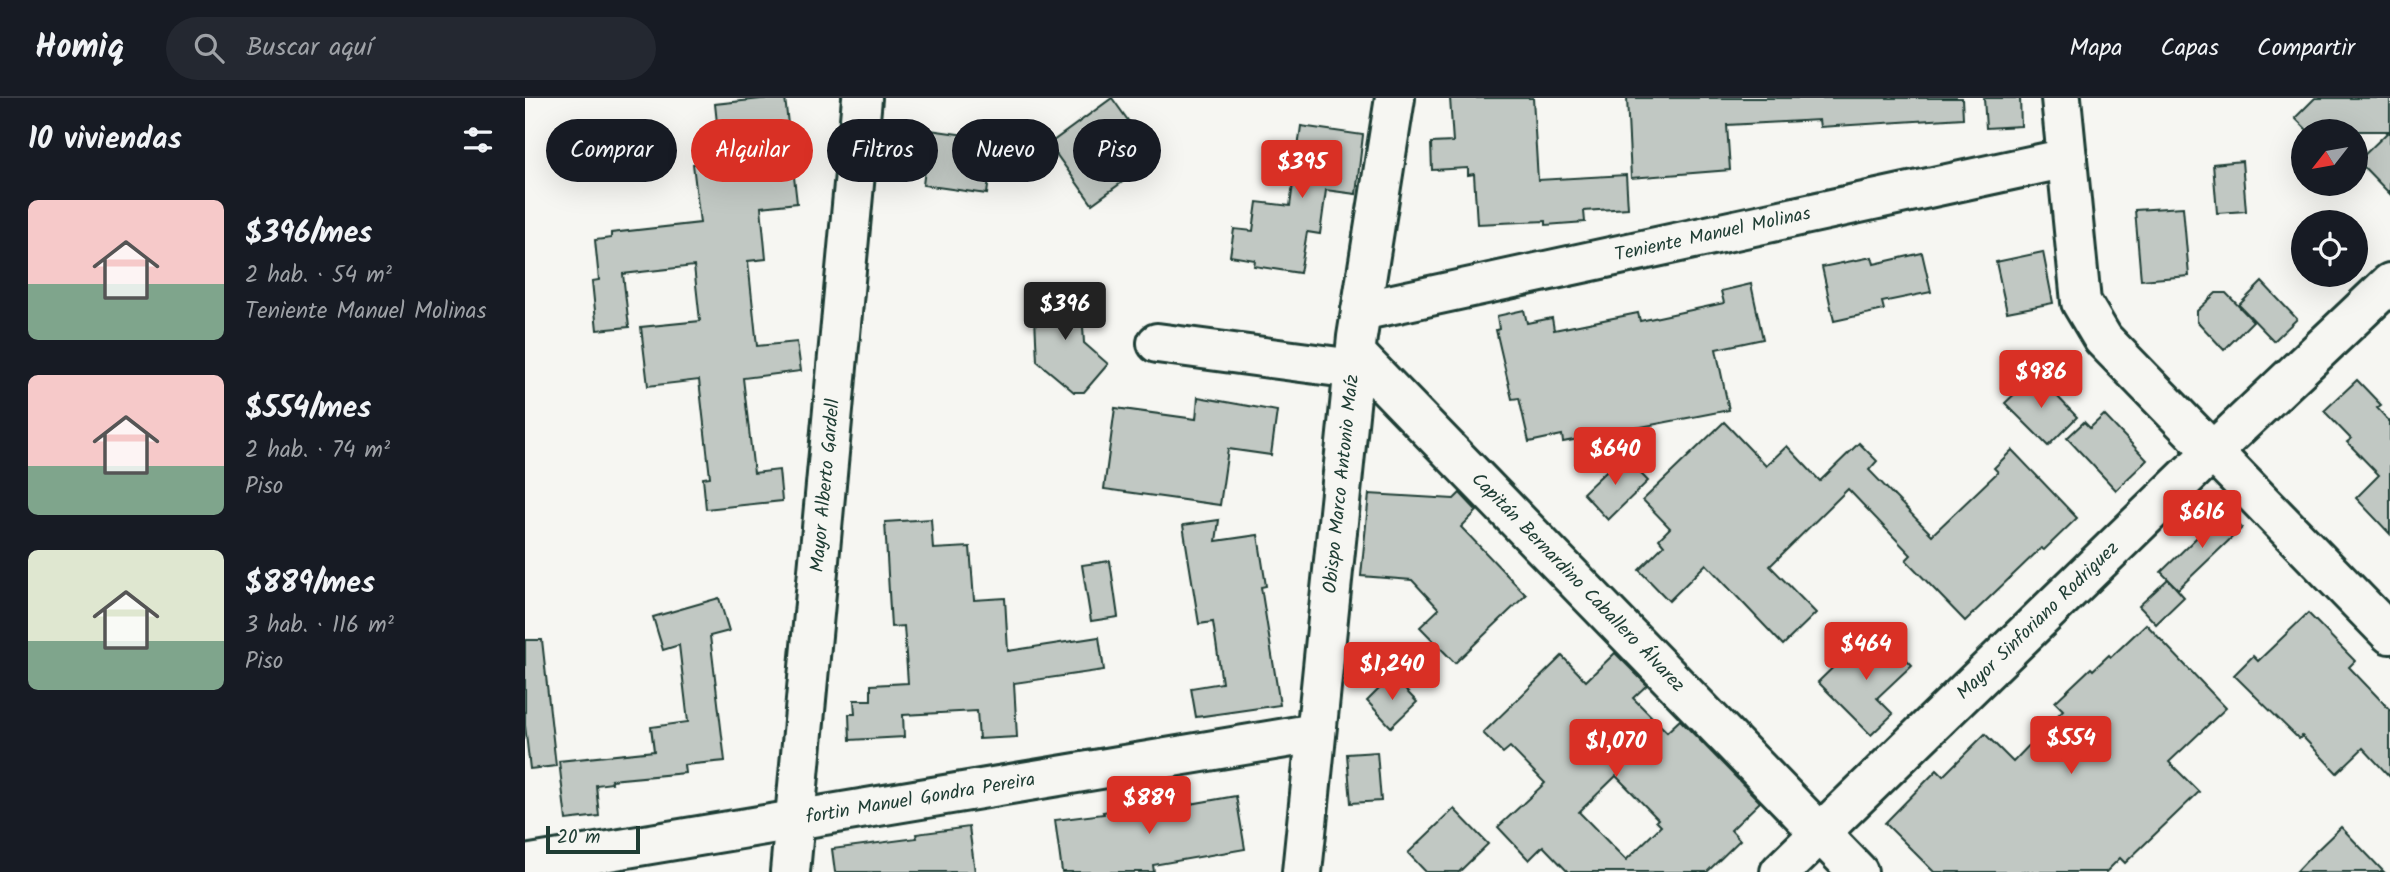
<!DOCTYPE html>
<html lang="es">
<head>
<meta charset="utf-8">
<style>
	body { margin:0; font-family:Kalam,sans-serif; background:#242831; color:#f1f3f6; height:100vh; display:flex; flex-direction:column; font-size:26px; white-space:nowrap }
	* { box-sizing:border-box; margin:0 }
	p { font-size:23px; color:#9ea1a6 }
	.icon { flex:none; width:38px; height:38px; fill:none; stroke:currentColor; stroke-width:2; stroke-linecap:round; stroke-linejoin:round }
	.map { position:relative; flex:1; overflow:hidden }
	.side { display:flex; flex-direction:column; background:#171b24; width:525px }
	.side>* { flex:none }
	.top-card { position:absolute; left:21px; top:21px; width:665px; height:63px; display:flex; gap:14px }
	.needle { width:46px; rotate:239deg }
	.tools { position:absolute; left:1766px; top:21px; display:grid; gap:14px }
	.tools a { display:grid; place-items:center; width:77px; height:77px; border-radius:50%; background:#171b24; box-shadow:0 7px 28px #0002; font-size:35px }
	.scale { position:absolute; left:21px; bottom:18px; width:94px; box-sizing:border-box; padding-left:7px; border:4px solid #1f3d34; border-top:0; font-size:19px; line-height:24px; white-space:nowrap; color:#1f3d34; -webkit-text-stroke:5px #f6f6f2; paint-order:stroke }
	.price { position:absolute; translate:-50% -60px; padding:0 16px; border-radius:7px; background:#d93025; color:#fff; font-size:23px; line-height:46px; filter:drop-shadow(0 2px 4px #0008) }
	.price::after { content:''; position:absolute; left:50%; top:42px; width:21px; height:16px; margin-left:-10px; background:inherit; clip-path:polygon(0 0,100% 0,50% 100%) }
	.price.current { background:#222; color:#fff }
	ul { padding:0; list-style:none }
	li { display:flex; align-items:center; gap:21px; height:175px; padding:0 28px }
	li span { display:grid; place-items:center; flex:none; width:196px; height:140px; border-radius:10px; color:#555 }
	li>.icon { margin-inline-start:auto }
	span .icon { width:84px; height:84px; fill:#fffc; stroke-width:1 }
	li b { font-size:30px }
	h2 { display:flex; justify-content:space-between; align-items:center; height:84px; padding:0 28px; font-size:30px }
	.chip { padding:0 24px; border-radius:32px; background:#171b24; box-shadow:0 7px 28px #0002; font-size:24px; line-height:63px }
	.chip.current { background:#d93025; color:#fff }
	header { display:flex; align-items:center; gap:42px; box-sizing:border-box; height:98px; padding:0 35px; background:#171b24; border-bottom:2px solid #363941 }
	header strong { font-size:33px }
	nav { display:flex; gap:38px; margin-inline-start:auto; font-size:24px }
	.search { width:490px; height:63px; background:#242831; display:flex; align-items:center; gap:18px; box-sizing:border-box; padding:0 24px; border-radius:38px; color:#9ea1a6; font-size:26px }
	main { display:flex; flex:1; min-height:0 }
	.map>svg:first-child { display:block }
</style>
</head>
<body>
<header>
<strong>Homiq</strong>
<div class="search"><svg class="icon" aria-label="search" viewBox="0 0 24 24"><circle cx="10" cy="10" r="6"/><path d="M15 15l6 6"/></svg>Buscar aquí</div>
<nav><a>Mapa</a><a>Capas</a><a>Compartir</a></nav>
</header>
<main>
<section class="side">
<h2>10 viviendas<svg class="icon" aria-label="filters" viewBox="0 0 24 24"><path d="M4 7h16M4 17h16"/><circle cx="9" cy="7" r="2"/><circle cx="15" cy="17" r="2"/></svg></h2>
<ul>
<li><span style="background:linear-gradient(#f6c9c9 60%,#7fa58c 0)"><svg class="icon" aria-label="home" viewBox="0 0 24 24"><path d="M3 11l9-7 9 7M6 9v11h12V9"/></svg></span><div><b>$396/mes</b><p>2 hab. · 54 m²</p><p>Teniente Manuel Molinas</p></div></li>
<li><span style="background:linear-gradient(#f6c9c9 65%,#7fa58c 0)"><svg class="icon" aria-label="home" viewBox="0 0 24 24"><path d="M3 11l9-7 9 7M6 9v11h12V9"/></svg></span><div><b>$554/mes</b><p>2 hab. · 74 m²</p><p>Piso</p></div></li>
<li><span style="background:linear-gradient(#dfe7d0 65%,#7fa58c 0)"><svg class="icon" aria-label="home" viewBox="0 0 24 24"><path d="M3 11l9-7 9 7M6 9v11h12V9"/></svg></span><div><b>$889/mes</b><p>3 hab. · 116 m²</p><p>Piso</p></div></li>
</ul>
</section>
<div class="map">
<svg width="1865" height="774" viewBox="0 0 1865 774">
	<rect width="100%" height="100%" fill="#f6f6f2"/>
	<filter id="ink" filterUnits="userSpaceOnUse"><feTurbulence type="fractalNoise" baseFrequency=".0143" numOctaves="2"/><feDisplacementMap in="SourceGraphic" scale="14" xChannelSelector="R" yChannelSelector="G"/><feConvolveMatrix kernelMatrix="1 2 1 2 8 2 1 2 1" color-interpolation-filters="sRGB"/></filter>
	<g filter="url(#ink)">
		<g fill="#c1c8c3" stroke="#1f3d34" stroke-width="2" fill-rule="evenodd">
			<path d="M245,0H260L272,105L236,109L241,161L223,163L232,248L272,244L276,273L218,280L229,375L254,372L257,403L181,411L178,380L185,379L174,282L123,288L116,229L175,223L169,168L98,176L104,229L72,232L67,183L74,182L70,142L86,140V135L175,125L168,66L196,63L190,6Z"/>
			<path d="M587,0L607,28L594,38L618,69L567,106L524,46Z"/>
			<path d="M925,0H1008L1013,82L1101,77L1103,110L1059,113L1060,124L1021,127V123L952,126L949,76L943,77V70L907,72L906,45L928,44Z"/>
			<path d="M1102,0H1437L1438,20L1295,29L1294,22L1202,27L1205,72L1106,80Z"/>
			<path d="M1459,0H1495L1496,28L1461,30Z"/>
			<path d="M1790,0H1865V96L1833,63L1864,33H1783L1770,20Z"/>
			<path d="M776,28L838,37L831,96L801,92L795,136L782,134L775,175L729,168L730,162L705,158L709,131L728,133L732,104L765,108Z"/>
			<path d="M405,32L469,41L462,96L398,87Z"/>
			<path d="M1717,63L1721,113L1692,115L1688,66Z"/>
			<path d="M1658,109L1664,178L1616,182L1610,112Z"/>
			<path d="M1518,154L1528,205L1482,214L1471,164Z"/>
			<path d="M1397,155L1406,194L1357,204L1359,212L1309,223L1297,169L1347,159L1349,166Z"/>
			<path d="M1737,184L1772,221L1749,243L1714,207Z"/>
			<path d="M1226,186L1238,241L1191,251L1204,312L1038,344L1037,337L1004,344L994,300L987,301L971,232L974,231L972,218L999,212L1002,225L1027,220L1029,232L1113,215L1115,223L1199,205L1196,193Z"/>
			<path d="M1691,195H1701L1728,223L1699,252L1672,223V213Z"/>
			<path d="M556,196L559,245L583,266L559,294H549L512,263L509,198Z"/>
			<path d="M1511,276L1552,319L1523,348L1480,305Z"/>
			<path d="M1832,282L1856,307L1852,310L1865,324V436L1831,400L1854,377L1822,344L1826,341L1799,313Z"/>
			<path d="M673,299L752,313L746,357L703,351L695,407L579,391L590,310L671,321Z"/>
			<path d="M1579,317L1622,362L1591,392L1542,340L1559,324L1565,330Z"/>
			<path d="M1199,324L1241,368L1262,348L1295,383L1334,345L1352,363L1344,372L1407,437L1473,374L1469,370L1487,352L1552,420L1519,452L1516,450L1440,523L1381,462L1386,457L1323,391L1245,468L1291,515L1258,547L1181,466L1144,503L1114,472L1139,447L1134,441L1145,430L1118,402Z"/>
			<path d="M1098,357L1123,383L1083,422L1058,395Z"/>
			<path d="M935,395L952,413L936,429L1001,497L930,565L895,529L914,511L887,482L836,478L844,396L929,401Z"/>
			<path d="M1700,412L1717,430L1653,491L1636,474Z"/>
			<path d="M406,421L408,451L445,449L449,502L480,500L483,553L574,539L579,572L489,585L492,639L454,641L452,613L378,617L379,639L325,642L324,616H330L329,602H346V587L383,585L379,528L366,529L360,424Z"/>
			<path d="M694,422L691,443L733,437L741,488L736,489L755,607L671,619L666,590L697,585L688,524L674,526L658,427Z"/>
			<path d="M585,463L593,519L566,523L557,467Z"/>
			<path d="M1643,481L1659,499L1631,526L1614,508Z"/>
			<path d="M194,500L204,533L185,538L200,663L159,667L160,675L86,682L87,685L71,687L74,718L41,722L34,663L129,653L126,629L163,624L154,547L138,552L128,519Z"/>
			<path d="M1783,515L1830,563L1824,569L1865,612V679L1838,650L1812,675L1777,638L1774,641L1709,577L1728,558L1733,563Z"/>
			<path d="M1621,526L1701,610L1644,664L1674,694L1600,765L1595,760L1581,774H1409L1360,725L1412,672L1418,678L1460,636L1488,664L1538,612L1530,604L1566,570L1568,572L1584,557L1586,559Z"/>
			<path d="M1356,535L1387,567L1352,600L1368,616L1346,637L1293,584L1325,553L1331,559Z"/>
			<path d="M0,542H17L31,668L5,671L0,627Z"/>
			<path d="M1090,555L1122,587L1108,600L1142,634L1155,622L1235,704L1206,732L1215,742L1182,774H1043L1018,748L1004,762L973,729L1020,685L985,649L978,655L958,635L1037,558L1061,583ZM1091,678L1133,721L1131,723L1136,728L1101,762L1054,714Z"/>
			<path d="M867,578L892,604L866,629L842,603Z"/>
			<path d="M852,654L856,703L826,705L822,656Z"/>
			<path d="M711,698L720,751L628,767L629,774H537L530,722L579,716L578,714L647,702L648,709Z"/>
			<path d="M929,711L963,746L934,774H901L883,755Z"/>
			<path d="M444,729L450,774H310L307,751L392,740L391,736Z"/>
			<path d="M1816,729L1859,774H1771L1787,757Z"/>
		</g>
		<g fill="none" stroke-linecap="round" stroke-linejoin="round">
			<defs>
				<g id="minor">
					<path d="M1536,0L1556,204L1578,241L1865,536"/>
					<path id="s1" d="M836,213L1542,60"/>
					<path d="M632,245L829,271"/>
					<path id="s2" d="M830,255L1333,774"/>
					<path id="s3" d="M0,767L791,635"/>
					<path id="s4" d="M265,774L337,0"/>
					<path id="s5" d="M777,774L832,239L870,0"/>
					<path id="s6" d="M1255,774L1687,354L1865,185"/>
				</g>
			</defs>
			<use href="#minor" stroke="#1f3d34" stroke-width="44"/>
			<use href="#minor" stroke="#f6f6f2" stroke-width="38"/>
		</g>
	</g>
	<g text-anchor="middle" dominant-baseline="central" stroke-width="6" stroke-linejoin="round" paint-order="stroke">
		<g font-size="19" fill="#1f3d34" stroke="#f6f6f2">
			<text stroke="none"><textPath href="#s1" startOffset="360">Teniente Manuel Molinas</textPath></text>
			<text stroke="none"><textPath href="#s5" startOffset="390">Obispo Marco Antonio Maíz</textPath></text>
			<text stroke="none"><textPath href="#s4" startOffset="388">Mayor Alberto Gardell</textPath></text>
			<text stroke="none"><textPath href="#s2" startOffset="320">Capitán Bernardino Caballero Álvarez</textPath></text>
			<text stroke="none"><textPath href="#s6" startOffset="360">Mayor Sinforiano Rodriguez</textPath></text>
			<text stroke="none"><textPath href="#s3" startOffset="401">fortin Manuel Gondra Pereira</textPath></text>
		</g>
	</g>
</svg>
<div class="tools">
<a><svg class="needle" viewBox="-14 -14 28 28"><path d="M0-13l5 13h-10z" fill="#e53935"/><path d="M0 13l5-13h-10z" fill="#9ea1a6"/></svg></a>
<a><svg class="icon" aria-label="locate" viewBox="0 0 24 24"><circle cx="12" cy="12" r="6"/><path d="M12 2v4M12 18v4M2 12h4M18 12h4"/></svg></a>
</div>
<div class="scale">20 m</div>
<b class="price" style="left:777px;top:102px">$395</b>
<b class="price current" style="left:540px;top:244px">$396</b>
<b class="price" style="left:1516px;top:312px">$986</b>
<b class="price" style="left:1090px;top:389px">$640</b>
<b class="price" style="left:1677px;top:452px">$616</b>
<b class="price" style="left:1341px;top:584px">$464</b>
<b class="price" style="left:867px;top:604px">$1,240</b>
<b class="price" style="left:1546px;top:678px">$554</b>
<b class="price" style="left:1091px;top:681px">$1,070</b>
<b class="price" style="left:624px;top:738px">$889</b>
<div class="top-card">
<a class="chip">Comprar</a>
<a class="chip current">Alquilar</a>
<a class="chip">Filtros</a>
<a class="chip">Nuevo</a>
<a class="chip">Piso</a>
</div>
</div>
</main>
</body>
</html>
